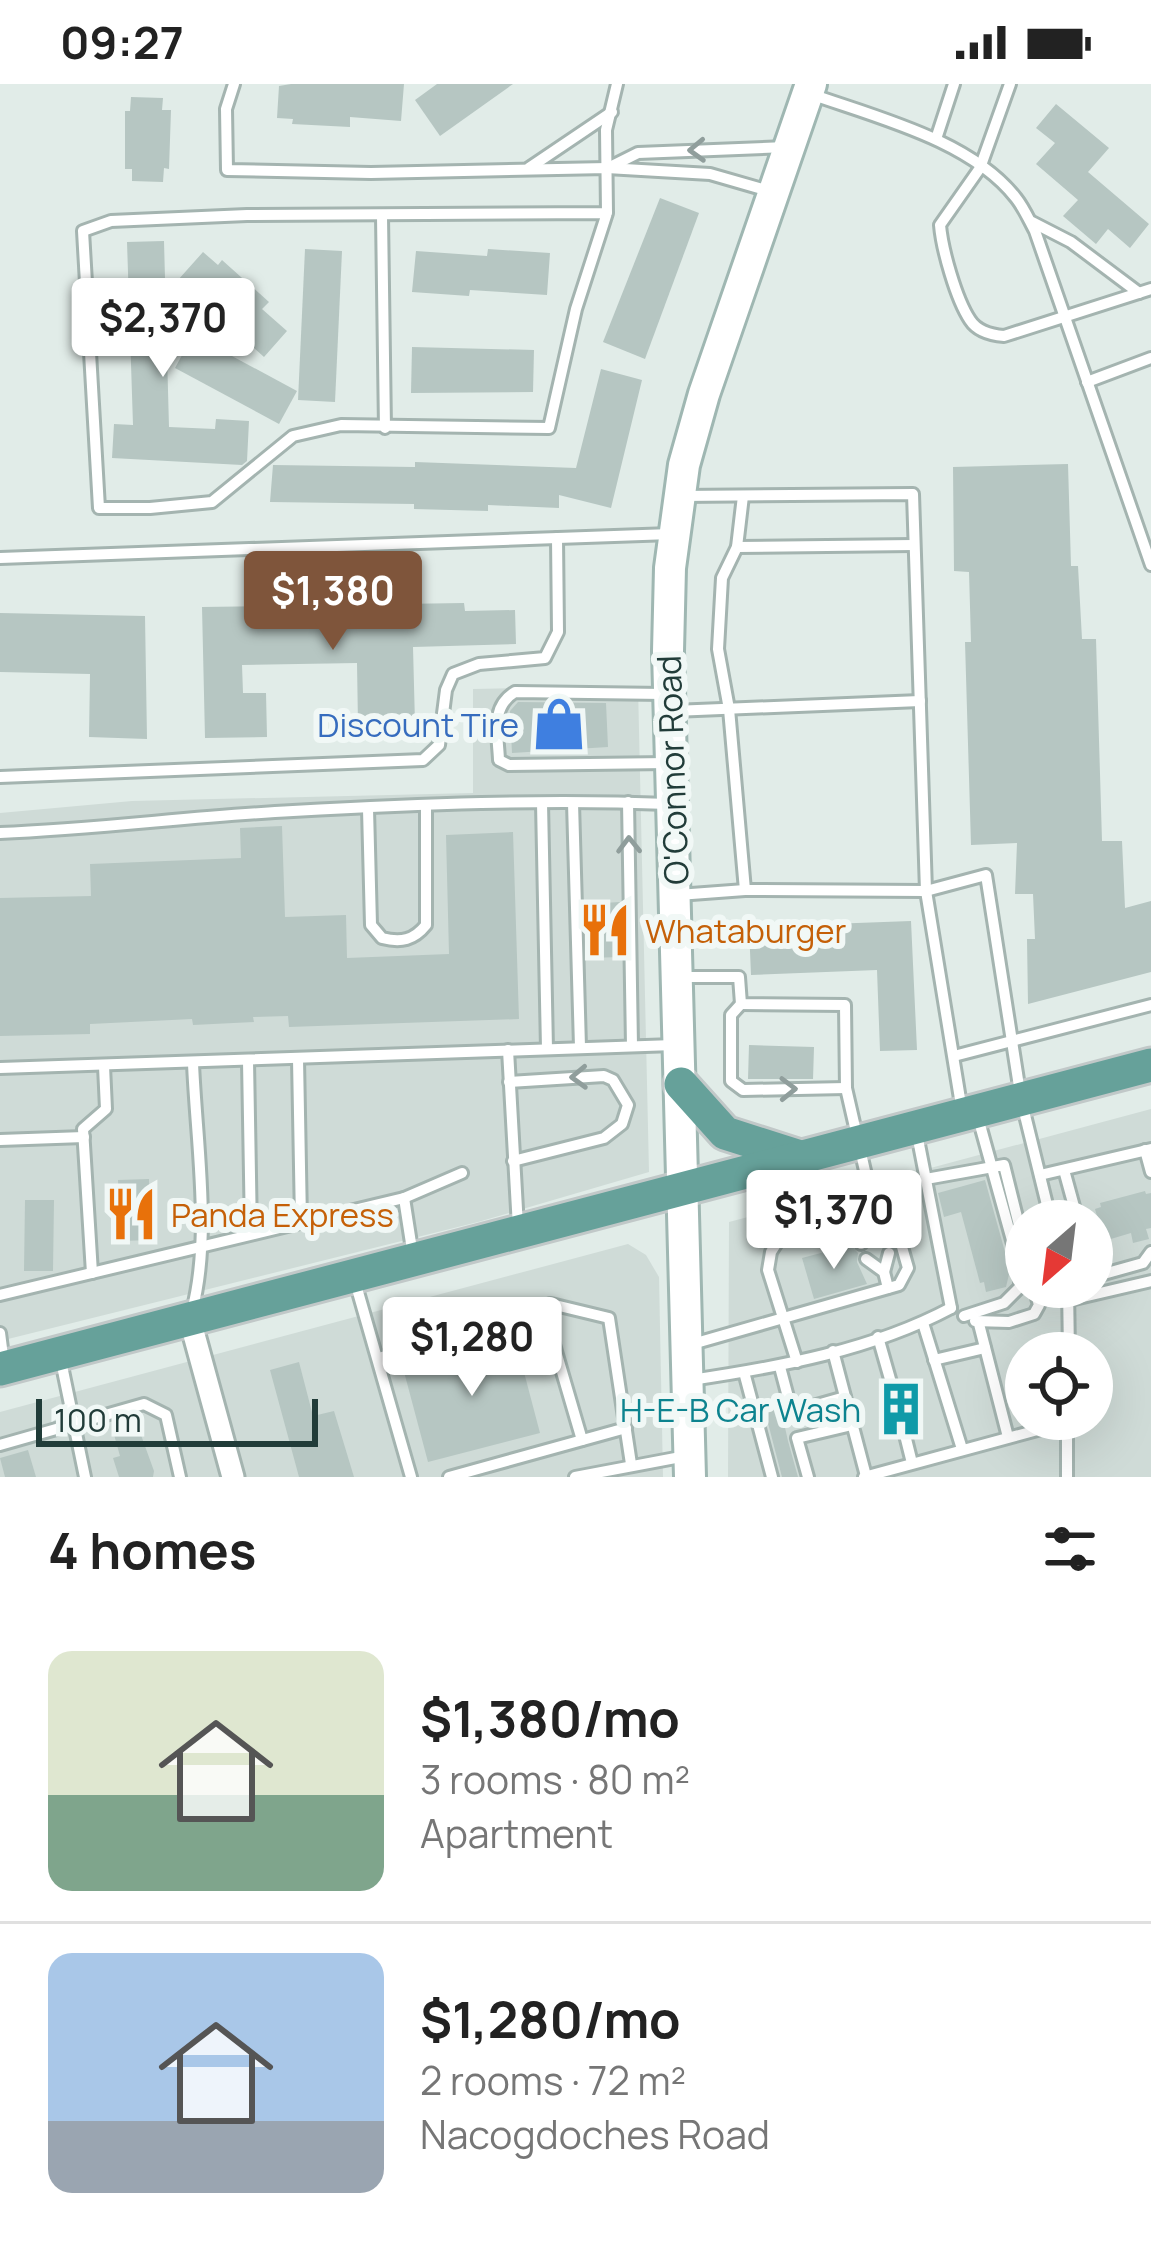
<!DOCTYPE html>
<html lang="en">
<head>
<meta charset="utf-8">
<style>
	body { margin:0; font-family:Manrope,sans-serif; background:#f2f2f2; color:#222; height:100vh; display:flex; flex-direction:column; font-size:45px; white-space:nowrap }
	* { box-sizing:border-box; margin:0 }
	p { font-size:39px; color:#767676 }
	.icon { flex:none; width:66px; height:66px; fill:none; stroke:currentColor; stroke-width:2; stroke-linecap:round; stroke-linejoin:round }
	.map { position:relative; height:1393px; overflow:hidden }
	.side { display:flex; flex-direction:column; background:#fff; flex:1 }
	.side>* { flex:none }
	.needle { width:78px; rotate:208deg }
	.fabs { position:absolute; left:1005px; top:1116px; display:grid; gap:24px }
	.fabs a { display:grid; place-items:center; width:108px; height:108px; border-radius:50%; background:#fff; box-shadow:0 12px 48px #0002; font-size:60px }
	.scale { position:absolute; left:36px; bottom:30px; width:282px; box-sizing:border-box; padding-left:12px; border:6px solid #213c39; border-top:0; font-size:33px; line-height:42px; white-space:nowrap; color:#213c39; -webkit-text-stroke:9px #f1f8f6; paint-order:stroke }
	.price { position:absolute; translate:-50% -102px; padding:0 27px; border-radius:12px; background:#fff; color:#222; font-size:39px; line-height:78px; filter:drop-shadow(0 3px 6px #0008) }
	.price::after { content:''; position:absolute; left:50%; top:72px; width:36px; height:27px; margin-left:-18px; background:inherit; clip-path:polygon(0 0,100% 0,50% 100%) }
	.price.current { background:#7f553b; color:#fff }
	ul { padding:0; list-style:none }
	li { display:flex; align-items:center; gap:36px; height:300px; padding:0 48px }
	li+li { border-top:3px solid #e0e0e0 }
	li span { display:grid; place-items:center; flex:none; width:336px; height:240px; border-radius:24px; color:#555 }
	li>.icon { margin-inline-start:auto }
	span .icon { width:144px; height:144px; fill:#fffc; stroke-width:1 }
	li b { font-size:51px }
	h2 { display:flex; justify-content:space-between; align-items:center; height:144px; padding:0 48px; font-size:51px }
	.status { display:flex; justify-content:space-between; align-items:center; height:84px; padding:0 60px; background:#fff; direction:ltr }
	.status svg { height:33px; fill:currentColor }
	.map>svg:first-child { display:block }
</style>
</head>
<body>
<div class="status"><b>09:27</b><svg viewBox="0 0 49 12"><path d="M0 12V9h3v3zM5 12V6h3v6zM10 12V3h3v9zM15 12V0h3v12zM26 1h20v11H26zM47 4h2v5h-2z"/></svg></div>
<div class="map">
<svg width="1151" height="1393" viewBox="0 0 1151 1393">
	<rect width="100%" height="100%" fill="#e1ece8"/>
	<g fill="#cfdbd7" fill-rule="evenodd">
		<path d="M638,602L649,1088L478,1138L0,1257V729L132,717L473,709V605Z"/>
		<path d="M1151,1025V1393H728L729,1138ZM1026,1137H1092V1203H1026ZM1026,1269H1092V1335H1026Z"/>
		<path d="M628,1160L646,1171L659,1193L663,1393H0V1328Z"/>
	</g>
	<g fill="#b6c6c2">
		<path d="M291,0H404L401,37L350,33V43L292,40L293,35L277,34L279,2Z"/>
		<path d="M437,0H513L440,52L415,16Z"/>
		<path d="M131,13L163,14L162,26H171L169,85L164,84L163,98L132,97V85H125V27H130Z"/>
		<path d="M1056,20L1109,64L1088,88L1149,140L1130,164L1108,145L1096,160L1063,132L1078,116L1036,80L1055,59L1036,44Z"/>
		<path d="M660,114L699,129L645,275L603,258Z"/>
		<path d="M164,157L169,343L215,345L216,335L249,337L247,377L242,381L112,374L114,340L133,341L127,158Z"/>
		<path d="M305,165L342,167L335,318L298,316Z"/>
		<path d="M488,165L550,169L547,211L470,206L469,212L412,208L416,167L487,172Z"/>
		<path d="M203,168L218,181L222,176L269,218L262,225L287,247L264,273L178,196Z"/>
		<path d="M193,251L297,307L279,340L175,284Z"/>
		<path d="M412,263L534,266L533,308L411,309Z"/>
		<path d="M601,285L642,296L611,424L559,411V424L488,421V427L414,425V420L270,418L273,381L415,383V378L576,384Z"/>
		<path d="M1068,380L1071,482H1078L1082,555H1096L1102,757H1122L1125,824L1151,817V888L1028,920L1027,855H1035L1033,810H1015L1017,759L971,761L965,558H971L969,488L954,487L953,383Z"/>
		<path d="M464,519L465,527L515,526L516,560L413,563L415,640L358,641L357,579L242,581L243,609H266L267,653L205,654L202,523Z"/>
		<path d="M0,529L145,532L147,655L89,653L90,590L0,588Z"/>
		<path d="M518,618L606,619L608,663L512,669L510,627Z"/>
		<path d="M282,742L285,833L346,831L347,874L449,870L446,751L513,748L519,935L289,943L288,932L253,933L254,938L193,941L192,935L90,940V950L0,952V814L91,812L90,780L241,774L240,744Z"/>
		<path d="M620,818L621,873L587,874L586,820Z"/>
		<path d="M911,837L917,966L880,967L877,886L751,891L749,843Z"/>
		<path d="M749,961L814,963L813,995H748Z"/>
		<path d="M149,1095L151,1156L120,1157L118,1096Z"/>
		<path d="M985,1096L1010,1186L1006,1203L986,1208L984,1198L980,1199L961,1128L944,1133L938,1109Z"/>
		<path d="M1145,1107L1146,1110L1151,1109V1144L1146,1145L1149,1155L1133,1159L1131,1149L1104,1157L1095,1125L1101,1123L1100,1119Z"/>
		<path d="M25,1116H54L53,1187H24Z"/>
		<path d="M851,1161L858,1169L857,1178L867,1200L814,1215L802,1174Z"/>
		<path d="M506,1247L528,1260L520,1273L540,1349L428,1378L403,1284L499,1259Z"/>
		<path d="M299,1278L313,1332L334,1327L354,1393H299L270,1286Z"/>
		<path d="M778,1312L788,1357L798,1393H782L762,1316Z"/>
		<path d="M137,1340L154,1387L153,1393H119L113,1374L120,1372L113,1347Z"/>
		<path d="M28,1366L36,1393H5L0,1374Z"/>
	</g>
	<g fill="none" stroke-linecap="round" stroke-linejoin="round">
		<defs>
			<g id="lane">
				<path d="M234,0L226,25L227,86L371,89L607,84L710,90L769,107"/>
				<path d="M1010,0L980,84L940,141C942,165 956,215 970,236C977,247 991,251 1004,252L1151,205"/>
				<path d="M808,9C875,33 971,56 1016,114C1024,124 1029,136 1035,147L1151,481"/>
				<path d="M936,55L954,0"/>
				<path d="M610,83L638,69L786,63"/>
				<path d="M529,84L612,28"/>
				<path d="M607,129L247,131L111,137L83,147L99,424H150L212,418L293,352L341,341L549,344L576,225L607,129L606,46L617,0"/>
				<path d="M382,132L385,344"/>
				<path d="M1032,138L1071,158L1139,209"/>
				<path d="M1087,298L1151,274"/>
				<path d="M681,412L913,410L926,807L962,1027"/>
				<path d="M743,412L737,463L722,494L718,565L729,625L745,806"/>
				<path d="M737,463L914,461"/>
				<path d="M0,474L671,450"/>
				<path d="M664,610L515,608C490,623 498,650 499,676L509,681L668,679"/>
				<path d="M673,627L920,617"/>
				<path d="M0,693L423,676L439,661L446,606L453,590L479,580L545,574L558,548L557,454"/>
				<path d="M628,718L632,962"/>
				<path d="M542,719L547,965"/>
				<path d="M573,719L580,963"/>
				<path d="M368,725L371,841L382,854C401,859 414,856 426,841V722"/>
				<path d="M0,749C98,745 195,732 293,727C418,720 545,715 669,720"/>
				<path d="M678,811L745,806L926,807L986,791L1021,1015L1051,1137"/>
				<path d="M681,893H739L741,920L845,921L846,1004L874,1126L784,1148L771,1168L768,1186L797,1278"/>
				<path d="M741,920L731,931V997L743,1006L846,1004"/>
				<path d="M508,966L518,1143"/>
				<path d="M954,972L1151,921"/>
				<path d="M298,975L301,1137"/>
				<path d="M248,977L251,1149"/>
				<path d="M0,984L674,961"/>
				<path d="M509,998L604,992L613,996L628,1021L622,1040L604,1054L513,1077"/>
				<path d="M916,1045L951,1224"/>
				<path d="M0,1056L84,1053"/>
				<path d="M1145,1066L1151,1088"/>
				<path d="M1064,1086L1078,1137"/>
				<path d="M1040,1091L1151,1065"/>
				<path d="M926,1095L1004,1081L1026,1169"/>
				<path d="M404,1114L413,1172"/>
				<path d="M861,1160L872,1148L867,1128"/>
				<path d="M866,1175L884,1188L888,1204"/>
				<path d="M884,1188L889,1169"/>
				<path d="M92,1189L83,1045L106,1025L104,982"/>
				<path d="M1093,1193L1143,1179L1151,1168"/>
				<path d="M354,1194L411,1393"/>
				<path d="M1068,1203L1069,1269"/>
				<path d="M0,1211L404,1114L462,1089"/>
				<path d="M1070,1216L1151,1197"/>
				<path d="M543,1223L582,1356"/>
				<path d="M192,1227C212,1152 196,1056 193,979"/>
				<path d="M964,1232L1004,1219L1020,1203V1185L977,1030"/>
				<path d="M975,1237L1009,1238L1034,1230L1039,1221L1034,1203"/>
				<path d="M923,1239L962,1365"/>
				<path d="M979,1240L1008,1353"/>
				<path d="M0,1249L4,1280"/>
				<path d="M878,1253L894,1309"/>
				<path d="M689,1261L899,1201L908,1184L896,1142L874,1126"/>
				<path d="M833,1267L866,1392"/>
				<path d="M60,1272L85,1393"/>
				<path d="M379,1274L551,1220L609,1234L631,1380"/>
				<path d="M934,1276L985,1264"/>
				<path d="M780,1283L792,1328L845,1313"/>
				<path d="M744,1288L772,1393"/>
				<path d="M691,1296C779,1283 872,1266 951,1224"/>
				<path d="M1067,1338V1393"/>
				<path d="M903,1343L912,1379"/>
				<path d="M0,1361L144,1320L166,1331L180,1393"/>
				<path d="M449,1393L626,1344"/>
				<path d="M575,1393L686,1372"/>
				<path d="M808,1393L797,1354L852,1341"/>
				<path d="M864,1393L1067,1338V1335"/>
			</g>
			<path id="street" d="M190,1236L233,1393"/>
			<path id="secondary" d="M690,1393L668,567L670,484L684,381L704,310L811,0"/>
			<g id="primary">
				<path d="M681,1000L725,1049L797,1072"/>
				<path d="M0,1285L1151,981"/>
			</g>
		</defs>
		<use href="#lane" stroke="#a4b4b0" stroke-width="16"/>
		<use href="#street" stroke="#a4b4b0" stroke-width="27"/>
		<use href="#secondary" stroke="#9fb7b2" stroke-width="36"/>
		<use href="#primary" stroke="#c1c8c8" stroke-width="39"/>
		<use href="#lane" stroke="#fff" stroke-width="10"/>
		<use href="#street" stroke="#fff" stroke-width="21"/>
		<use href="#secondary" stroke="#fff" stroke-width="30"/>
		<use href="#primary" stroke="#66a19a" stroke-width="33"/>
	</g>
	<defs><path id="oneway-chevron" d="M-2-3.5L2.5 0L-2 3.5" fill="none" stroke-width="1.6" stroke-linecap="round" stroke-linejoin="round" transform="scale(3)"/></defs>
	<g stroke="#909e9c">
		<use href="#oneway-chevron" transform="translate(697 66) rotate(178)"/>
		<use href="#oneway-chevron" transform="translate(629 761) rotate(-91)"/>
		<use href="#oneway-chevron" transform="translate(579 993) rotate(178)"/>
		<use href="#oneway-chevron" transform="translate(788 1005) rotate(-1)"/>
	</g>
	<defs>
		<symbol id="shop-bare" viewBox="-9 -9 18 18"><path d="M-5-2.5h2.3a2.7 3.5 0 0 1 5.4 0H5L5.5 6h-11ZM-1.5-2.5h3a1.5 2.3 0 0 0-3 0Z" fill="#3f7fe0" stroke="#f1f8f6" stroke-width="2.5" paint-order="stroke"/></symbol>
		<symbol id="restaurant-bare" viewBox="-9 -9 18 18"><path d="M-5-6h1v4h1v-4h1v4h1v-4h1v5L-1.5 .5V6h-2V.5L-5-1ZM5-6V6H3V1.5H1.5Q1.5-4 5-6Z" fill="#e8710a" stroke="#f1f8f6" stroke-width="2.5" paint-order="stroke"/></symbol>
		<symbol id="building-bare" viewBox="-9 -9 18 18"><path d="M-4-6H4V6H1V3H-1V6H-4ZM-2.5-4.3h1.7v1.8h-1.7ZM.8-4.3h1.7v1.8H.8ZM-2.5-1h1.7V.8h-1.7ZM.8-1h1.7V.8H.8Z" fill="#0f9aa8" stroke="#f1f8f6" stroke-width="2.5" paint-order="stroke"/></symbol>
	</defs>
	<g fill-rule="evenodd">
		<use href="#shop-bare" x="521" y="602" width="76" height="76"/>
		<use href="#restaurant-bare" x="567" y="808" width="76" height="76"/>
		<use href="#restaurant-bare" x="93" y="1092" width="76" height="76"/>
		<use href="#building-bare" x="863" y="1287" width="76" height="76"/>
	</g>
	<g text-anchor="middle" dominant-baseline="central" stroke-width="12" stroke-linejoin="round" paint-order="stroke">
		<g font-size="33" fill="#366cbe" stroke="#f1f8f6" text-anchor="end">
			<text x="519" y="640">Discount Tire</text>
		</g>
		<g font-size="33" fill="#213c39" stroke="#f1f8f6">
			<text transform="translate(672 686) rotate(-92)">O'Connor Road</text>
		</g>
		<g font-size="33" fill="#c56008" stroke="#f1f8f6" text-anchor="start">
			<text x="645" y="846">Whataburger</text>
			<text x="171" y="1130">Panda Express</text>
		</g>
		<g font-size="33" fill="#0d838f" stroke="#f1f8f6" text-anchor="end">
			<text x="861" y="1325">H-E-B Car Wash</text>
		</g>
	</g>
</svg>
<div class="fabs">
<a><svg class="needle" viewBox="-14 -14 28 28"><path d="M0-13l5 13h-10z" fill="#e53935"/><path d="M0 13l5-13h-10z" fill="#767676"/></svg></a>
<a><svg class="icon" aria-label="locate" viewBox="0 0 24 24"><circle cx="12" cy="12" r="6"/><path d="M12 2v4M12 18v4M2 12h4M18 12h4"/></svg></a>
</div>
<div class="scale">100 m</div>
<b class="price" style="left:163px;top:296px">$2,370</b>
<b class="price current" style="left:333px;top:569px">$1,380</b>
<b class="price" style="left:834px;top:1188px">$1,370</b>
<b class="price" style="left:472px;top:1315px">$1,280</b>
</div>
<section class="side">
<h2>4 homes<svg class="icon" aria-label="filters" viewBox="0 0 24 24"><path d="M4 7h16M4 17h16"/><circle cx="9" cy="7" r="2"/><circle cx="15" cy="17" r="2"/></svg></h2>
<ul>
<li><span style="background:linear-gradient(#dfe7d0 60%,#7fa58c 0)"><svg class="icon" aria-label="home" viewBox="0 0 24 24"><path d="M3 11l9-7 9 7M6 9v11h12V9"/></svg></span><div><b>$1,380/mo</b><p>3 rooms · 80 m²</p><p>Apartment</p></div></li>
<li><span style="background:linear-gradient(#a9c7e8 70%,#9aa5b1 0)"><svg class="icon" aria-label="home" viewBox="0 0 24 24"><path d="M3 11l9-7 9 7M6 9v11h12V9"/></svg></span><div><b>$1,280/mo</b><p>2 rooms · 72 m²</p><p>Nacogdoches Road</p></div></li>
</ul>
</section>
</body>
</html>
